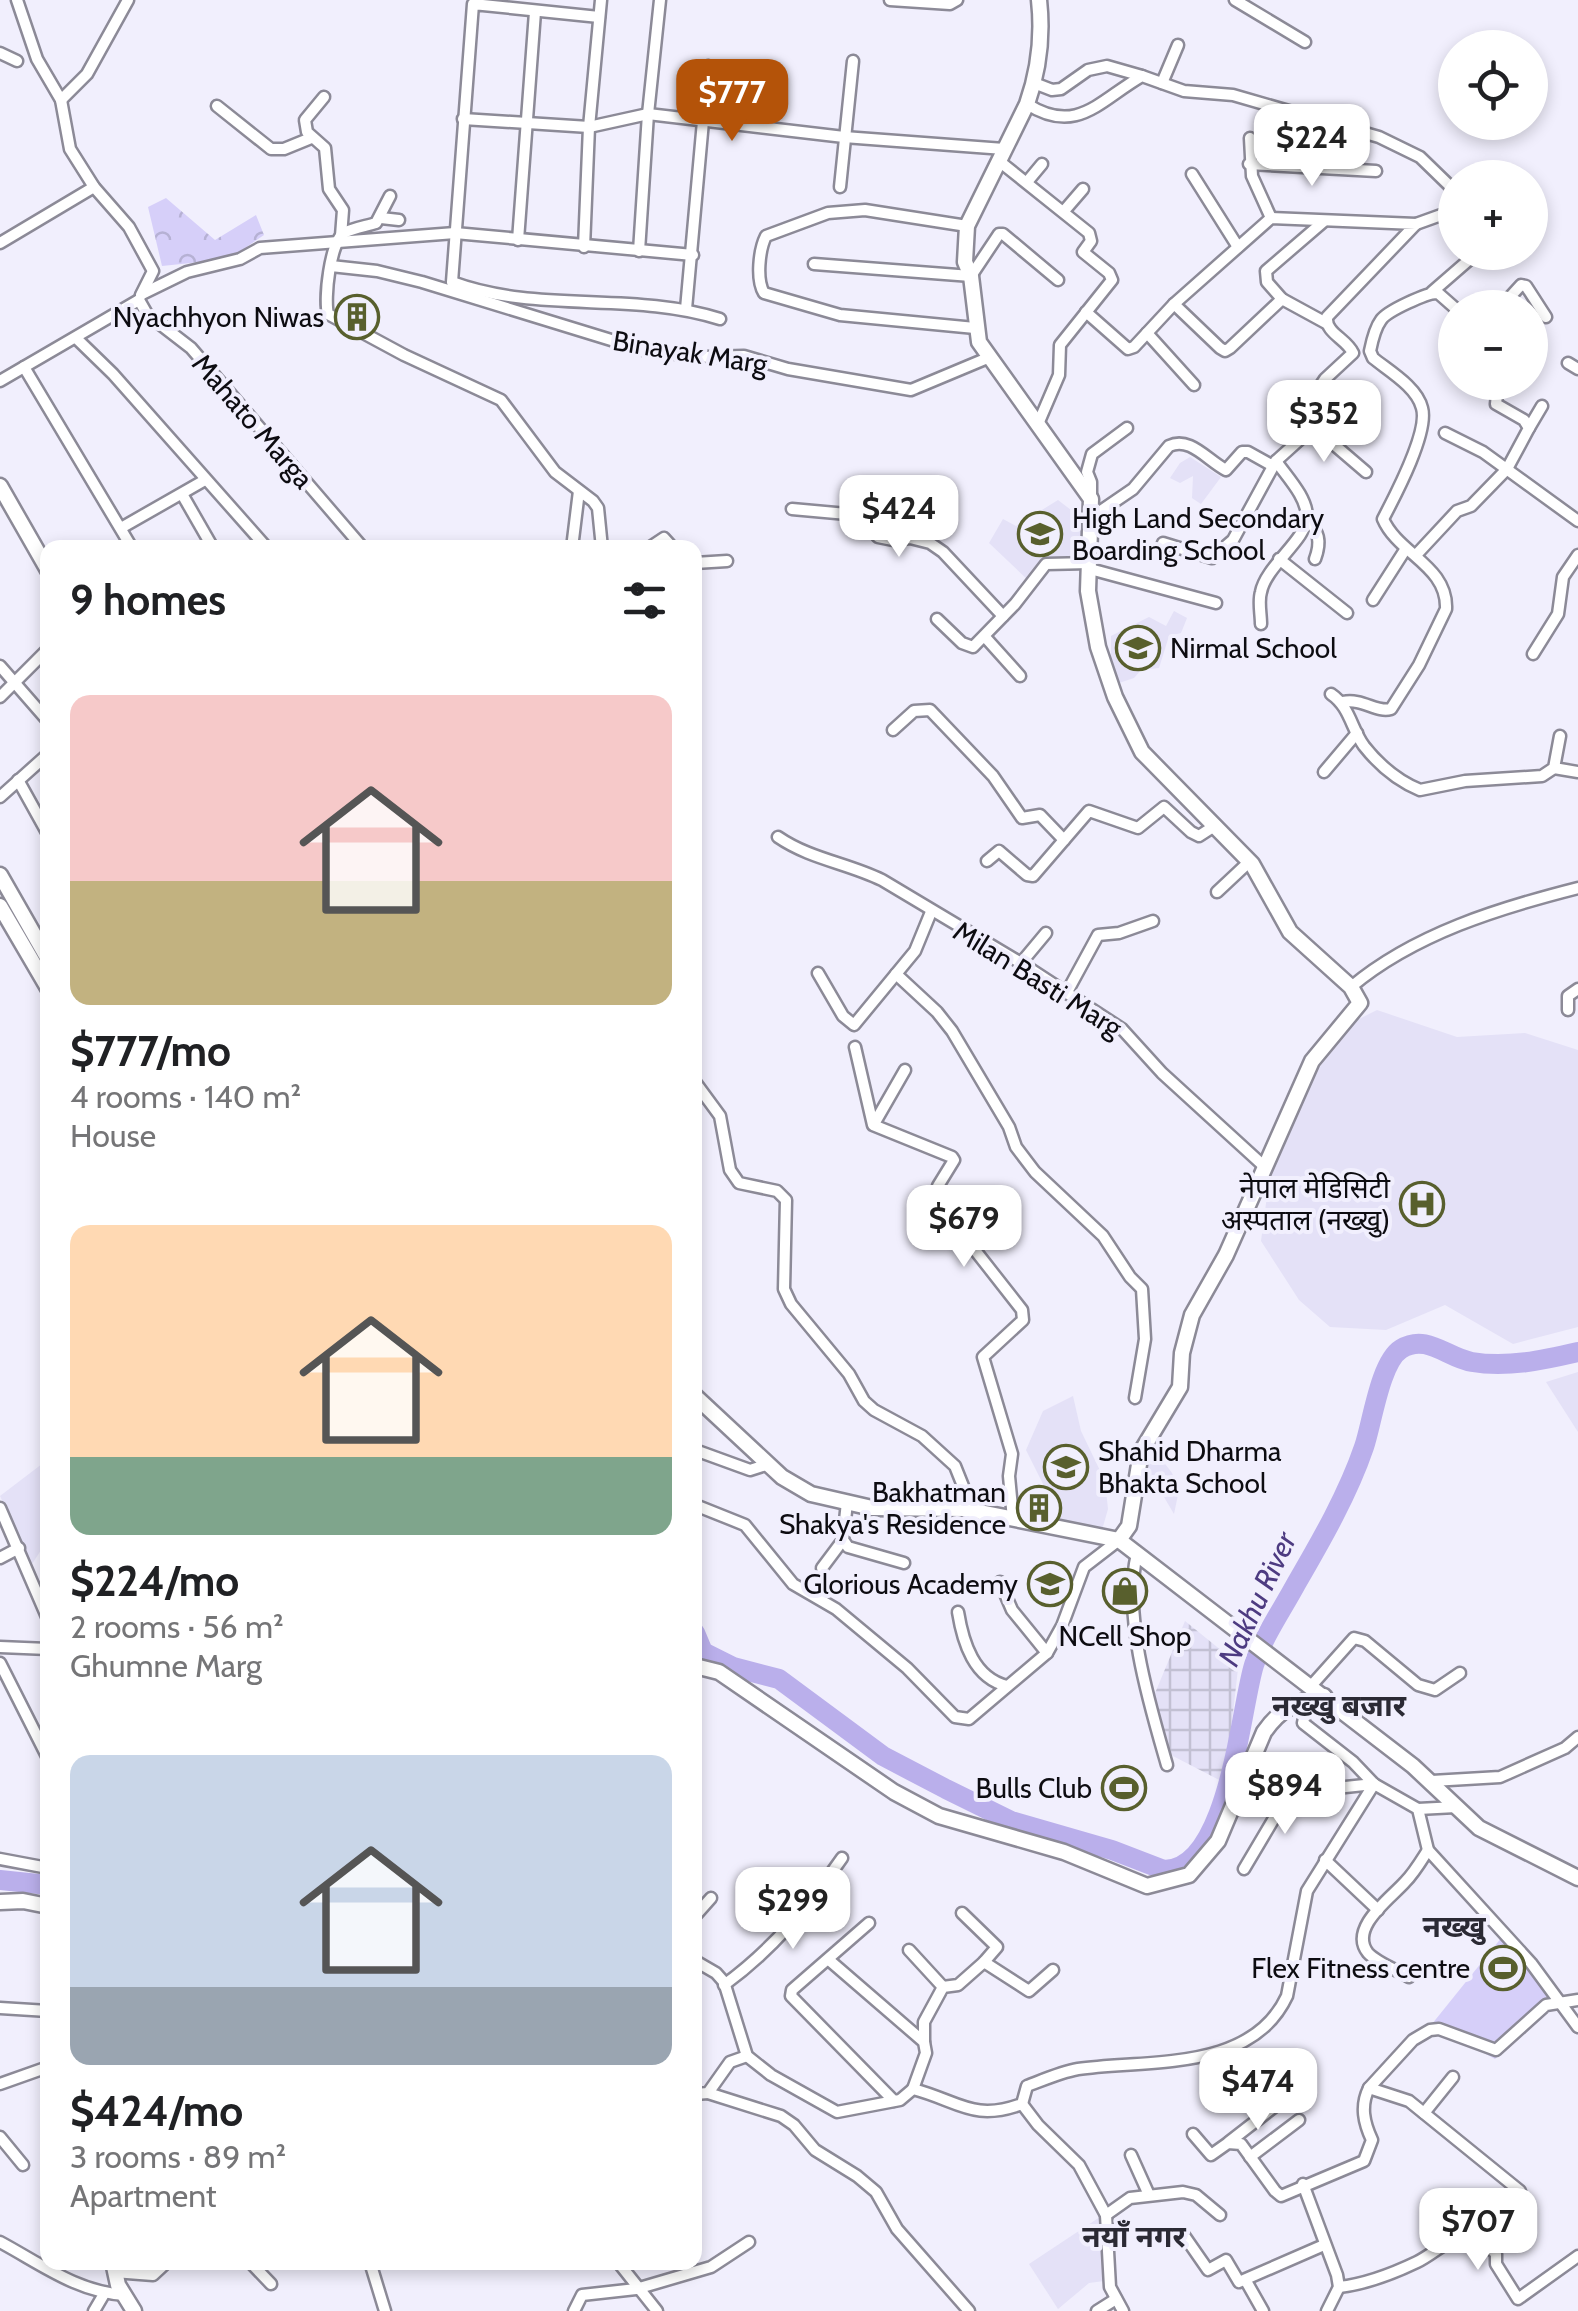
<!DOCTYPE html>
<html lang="en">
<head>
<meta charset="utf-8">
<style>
	body { margin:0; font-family:Cabin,"Noto Sans Devanagari",sans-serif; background:#f2f2f2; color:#202124; height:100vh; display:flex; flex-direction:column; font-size:38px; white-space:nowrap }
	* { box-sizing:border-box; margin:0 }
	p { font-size:32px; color:#757577 }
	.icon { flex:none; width:55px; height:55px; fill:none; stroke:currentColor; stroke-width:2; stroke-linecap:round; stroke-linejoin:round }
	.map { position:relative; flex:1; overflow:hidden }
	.drawer { position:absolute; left:40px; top:540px; width:662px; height:1730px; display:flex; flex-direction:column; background:#fff; border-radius:20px; box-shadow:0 5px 15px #0003 }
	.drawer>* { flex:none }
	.buttons { position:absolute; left:1438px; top:30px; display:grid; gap:20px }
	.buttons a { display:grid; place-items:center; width:110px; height:110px; border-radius:50%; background:#fff; box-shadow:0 5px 15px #0003; font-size:50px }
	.price { position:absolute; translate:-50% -85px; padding:0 22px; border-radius:20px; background:#fff; color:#222; font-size:32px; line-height:65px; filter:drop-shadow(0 2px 5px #0008) }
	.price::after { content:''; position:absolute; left:50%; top:60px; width:30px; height:22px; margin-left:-15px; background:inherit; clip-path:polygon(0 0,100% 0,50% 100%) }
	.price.current { background:#b45309; color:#fff }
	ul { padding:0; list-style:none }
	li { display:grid; align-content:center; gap:20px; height:530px; padding:0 30px }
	li span { display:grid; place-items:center; height:310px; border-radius:20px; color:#555 }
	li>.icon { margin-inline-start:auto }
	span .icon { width:180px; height:180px; fill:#fffc; stroke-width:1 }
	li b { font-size:42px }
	h2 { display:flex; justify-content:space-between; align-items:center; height:120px; padding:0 30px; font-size:42px }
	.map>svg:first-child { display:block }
</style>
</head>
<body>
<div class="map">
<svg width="1578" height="2311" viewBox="0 0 1578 2311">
	<defs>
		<pattern id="industrial-grid" width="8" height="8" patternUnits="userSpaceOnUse" patternTransform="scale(2.5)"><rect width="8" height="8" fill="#e4e1f7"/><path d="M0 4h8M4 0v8" fill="none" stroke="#c2c0d3"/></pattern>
		<pattern id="forest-crowns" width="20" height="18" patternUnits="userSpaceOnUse" patternTransform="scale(2.5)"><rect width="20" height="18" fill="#d6cff9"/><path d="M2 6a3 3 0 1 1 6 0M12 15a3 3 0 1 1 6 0" fill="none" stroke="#b6b1d4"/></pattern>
	</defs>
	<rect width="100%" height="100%" fill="#f1effd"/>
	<g fill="#e4e1f7">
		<path d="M1190,457L1221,477L1201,504L1192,498L1193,476L1180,483L1170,478L1180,463Z"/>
		<path d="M1058,500L1088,523L1083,556L1045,560L1031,583L989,543L1003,519L1016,526Z"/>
		<path d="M1174,611L1187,618L1181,633L1169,636L1159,668L1141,670L1134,678L1119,683L1111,659V636L1149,617L1166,626Z"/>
		<path d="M1377,1010L1457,1037L1525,1033L1578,1050V1327L1513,1344L1445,1305L1386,1330L1330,1327L1299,1300L1261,1241L1271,1166L1310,1080L1353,1022Z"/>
		<path d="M1578,1372V1432L1546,1382Z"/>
		<path d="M1073,1396L1081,1431L1105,1481L1108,1509L1102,1530L1045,1521L1049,1496L1026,1450L1043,1411Z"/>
		<path d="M1153,1448L1172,1473L1179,1490L1174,1514L1164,1497L1141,1482L1145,1461Z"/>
		<path d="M42,1464L47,1473V1541L32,1564L0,1496Z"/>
		<path d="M1103,2215L1104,2281L1089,2283L1058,2309L1029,2264Z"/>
	</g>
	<path fill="url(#industrial-grid)" d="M1185,1621L1227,1655L1239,1660L1225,1783L1171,1755L1153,1698Z"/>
	<path fill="url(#forest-crowns)" d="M166,198L215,240L256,215L264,235L229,259L162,266L148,207Z"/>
	<path fill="#d6cff9" d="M1502,1937L1555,1999L1495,2059L1432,2024Z"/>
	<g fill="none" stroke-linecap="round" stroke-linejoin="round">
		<g stroke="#baafeb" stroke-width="20">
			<path d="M695,1633L703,1652L733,1667L779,1679L883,1756L946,1789L1011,1821L1112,1850L1164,1870C1229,1870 1240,1710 1254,1665C1263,1637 1282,1610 1296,1584C1321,1541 1348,1494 1364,1447C1372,1424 1380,1362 1401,1349C1427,1333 1447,1358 1472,1362C1507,1368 1544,1360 1578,1352"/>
			<path d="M0,1880L48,1885"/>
		</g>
		<defs>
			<g id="street">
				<path d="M17,0L37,59L61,100L70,149L94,187L129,227L153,271L141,295"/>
				<path d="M890,0L950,4L957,0"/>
				<path d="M1235,0L1305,42"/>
				<path d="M599,17L473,4L452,282C538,314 633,291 720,319"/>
				<path d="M0,53L17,61"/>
				<path d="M1034,83L1052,90L1061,89L1088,70L1107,66L1142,76"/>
				<path d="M1162,83L1178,45"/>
				<path d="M324,97L305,120L307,132L325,148L329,189L343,210L341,236"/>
				<path d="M61,100L87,74L128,0"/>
				<path d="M1027,104C1077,136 1100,100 1142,76L1184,91L1233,95L1379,137L1420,157L1455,191"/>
				<path d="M217,106L271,149H284L311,138"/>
				<path d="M463,119L589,127L648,114L844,137L1004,149"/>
				<path d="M1250,138L1252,176L1271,218"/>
				<path d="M999,161L1089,233L1091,241L1083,252L1109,273L1112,280L1060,345L1059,375L1038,424"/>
				<path d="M1249,164L1376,171"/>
				<path d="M1192,174L1238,247"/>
				<path d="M1027,182L1042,164"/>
				<path d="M840,187L853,61"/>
				<path d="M390,196L376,223C367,226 353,228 344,233C330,242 324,299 328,314L404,355L501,400L555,472L593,501L598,508L602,548"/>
				<path d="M1064,211L1083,189"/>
				<path d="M381,218L399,220"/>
				<path d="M1416,224L1455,210"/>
				<path d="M967,226L865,210L828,213L766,236C759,250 756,280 764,293L840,315L975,328"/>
				<path d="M518,240L535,12"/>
				<path d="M0,243L94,187"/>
				<path d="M584,247L589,127L601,0"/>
				<path d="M639,251L648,114L660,0"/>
				<path d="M814,264L971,276L999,234H1003L1058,280"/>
				<path d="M331,266L377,271L422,282L647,351L709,357L744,356L788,369L911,390L990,357"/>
				<path d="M1432,292L1478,252"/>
				<path d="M142,294L187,272L240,259L260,248L455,233L693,255"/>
				<path d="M1282,299L1326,323"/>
				<path d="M139,300L147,314L191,348L363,548"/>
				<path d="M1174,304L1220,348L1225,351L1230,348L1282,299L1267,282L1266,271L1323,222"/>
				<path d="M1500,308L1521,285L1526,286L1546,317"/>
				<path d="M686,309L708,66"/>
				<path d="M1086,312L1128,349L1134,347L1174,304L1271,218L1416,224L1327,317C1325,333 1347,339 1353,353L1325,379L1315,394L1307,433L1276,461L1233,540L1212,558L1163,543"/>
				<path d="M1147,333L1194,385"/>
				<path d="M76,338L113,374L267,548"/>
				<path d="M1568,363L1578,369"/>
				<path d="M24,367L132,548"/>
				<path d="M0,381L139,300"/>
				<path d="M1310,424L1366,472"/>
				<path d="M1529,428L1542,406"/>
				<path d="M1445,433L1483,452L1578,521"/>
				<path d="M182,494L213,548"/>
				<path d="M1091,498V482L1087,472L1092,454L1127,428"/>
				<path d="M792,509L858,515L878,537L893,540L910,538L930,543L943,552L1003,616"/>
				<path d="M1307,516C1318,533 1322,540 1315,559"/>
				<path d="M1092,517L1133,489L1169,446C1190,436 1207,460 1226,470L1242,452H1248L1273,466"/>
				<path d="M121,528L205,480"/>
				<path d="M572,548L579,491"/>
				<path d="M649,548L664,538L673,548"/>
				<path d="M1416,555L1457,511L1471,506L1507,469L1529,428L1524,420L1496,404L1497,394L1504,382"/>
				<path d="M1279,559L1347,613"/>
				<path d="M695,563L727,561"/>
				<path d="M1090,569L1216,603"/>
				<path d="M1373,600L1405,550"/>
				<path d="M937,619L962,643L973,647L1015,604L1046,564L1090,563"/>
				<path d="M1261,624C1261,614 1258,601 1261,592C1266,566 1306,540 1307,517C1307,497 1287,477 1276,461"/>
				<path d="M985,637L1020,676"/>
				<path d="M1533,654L1558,614L1563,577L1578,555"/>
				<path d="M0,666L48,721"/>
				<path d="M1331,694C1350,707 1351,728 1364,746C1379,765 1398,781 1420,790L1465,781L1542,776L1554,768L1560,736"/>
				<path d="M0,697L48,649"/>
				<path d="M1343,702C1363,698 1376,713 1391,709L1419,665L1446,609C1448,566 1398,554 1383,519C1395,496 1429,432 1422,408C1417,387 1389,371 1373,358L1370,351C1372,341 1375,328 1381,320C1387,311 1428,292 1438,293L1455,308"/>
				<path d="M893,730L914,711L930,710L993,776L1022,818L1040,815L1064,840L1089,811L1138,828L1164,807L1191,832L1199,836L1216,825"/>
				<path d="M1554,768L1578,772"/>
				<path d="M1324,772L1357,733"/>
				<path d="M18,780L48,834"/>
				<path d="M0,797L48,754"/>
				<path d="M778,837C810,859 847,863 882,880L1021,963L1122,1029L1162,1073L1266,1168"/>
				<path d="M987,861L999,851L1027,875L1033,876L1064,840"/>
				<path d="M1217,892L1249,862"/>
				<path d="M1021,963L1046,933"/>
				<path d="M818,973L843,1016L854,1025L915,951L931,912"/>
				<path d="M896,974L937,1012L952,1031L1009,1127L1016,1147L1035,1172L1103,1236L1130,1277L1142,1289L1145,1339L1135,1398"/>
				<path d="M1351,987C1414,934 1499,908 1578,888"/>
				<path d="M1067,992L1098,935L1119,933L1153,921"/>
				<path d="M1568,1010V996L1578,989"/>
				<path d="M855,1047L873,1125L952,1157L954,1160L938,1186V1203L1022,1310L1023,1320L983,1357L1012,1454L1009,1476L1013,1519"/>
				<path d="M695,1082L720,1116L730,1170L739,1183L777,1191L786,1200L784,1289L791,1304L849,1374L864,1401L874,1410L922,1436L955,1466L965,1491V1509"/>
				<path d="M874,1124L905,1070"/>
				<path d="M695,1450L750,1470L769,1464"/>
				<path d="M847,1502L843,1540L848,1547L904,1563"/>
				<path d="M695,1505L745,1525L793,1584L836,1609L907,1668L955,1717L969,1719L1047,1653L1062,1626L1084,1567L1119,1540"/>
				<path d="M0,1508L48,1619"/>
				<path d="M1137,1554C1122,1615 1150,1706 1167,1765"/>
				<path d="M0,1558L19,1548"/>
				<path d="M822,1568L843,1540"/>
				<path d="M1000,1582L1012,1610L1047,1653"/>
				<path d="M958,1612C963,1643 974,1678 1007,1686"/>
				<path d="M0,1647L48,1649"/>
				<path d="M0,1663L48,1758"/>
				<path d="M48,1672V1684"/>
				<path d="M1311,1686L1354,1638L1365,1641L1418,1685L1435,1690L1460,1673"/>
				<path d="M1319,1699L1306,1708L1303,1723L1353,1762L1374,1784L1418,1809L1428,1850L1531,1963L1578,2027"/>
				<path d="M1432,1781L1500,1777L1565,1748L1578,1737"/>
				<path d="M1418,1809L1456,1807"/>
				<path d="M0,1859L48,1868"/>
				<path d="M1325,1860L1378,1910"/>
				<path d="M1244,1869L1276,1815L1293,1805L1307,1791L1374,1784"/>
				<path d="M962,1913L997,1947L984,1962"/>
				<path d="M695,1916L711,1898"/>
				<path d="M869,1923L792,1990L791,1996L894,2101"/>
				<path d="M909,1950L943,1987"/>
				<path d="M829,1960L924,2042L926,2053L913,2089"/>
				<path d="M695,1964L697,1962L716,1973L724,1982L747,2056L771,2075L837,2112L900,2100L913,2089C959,2101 973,2122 1022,2104L1027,2086C1043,2080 1061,2072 1078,2069C1147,2059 1251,2073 1287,1996L1307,1891L1374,1784"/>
				<path d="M1409,1977C1397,1970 1377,1963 1368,1953C1348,1928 1391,1898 1405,1882C1414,1873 1421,1861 1428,1850"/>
				<path d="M724,1985C772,1950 808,1907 842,1858"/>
				<path d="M0,2008L48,2011"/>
				<path d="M924,2042V2022L943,1987L958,1985L984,1962L1029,1991L1053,1970"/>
				<path d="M0,2084L48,2067"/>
				<path d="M1369,2088L1409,2101L1520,2191"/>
				<path d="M708,2093L781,2116L794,2125L815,2150L857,2176L876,2192L897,2229L969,2311"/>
				<path d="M695,2094L708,2093L730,2062L747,2056"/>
				<path d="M1022,2104L1038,2125L1079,2165L1106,2215L1110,2287L1123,2311"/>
				<path d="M1424,2113L1453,2077"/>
				<path d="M1193,2134L1211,2155L1228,2143L1241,2144L1275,2191L1281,2196L1364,2161L1372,2140C1364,2123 1360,2106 1369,2088L1413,2040L1430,2030L1439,2029L1496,2050L1546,2005L1578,2000"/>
				<path d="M0,2137L23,2165"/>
				<path d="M1229,2142L1288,2096"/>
				<path d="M1131,2155L1149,2195"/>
				<path d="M1250,2157L1299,2120"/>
				<path d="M1303,2184L1337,2275L1339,2287L1327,2311"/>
				<path d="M1106,2215L1130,2198L1183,2192L1196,2195L1220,2215"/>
				<path d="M1471,2228L1496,2254V2264L1518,2299L1578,2256"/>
				<path d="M1183,2234L1208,2270L1226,2260L1239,2282L1324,2245"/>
				<path d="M0,2242C41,2264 77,2292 125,2295"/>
				<path d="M250,2262L271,2284"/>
				<path d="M370,2262L385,2311"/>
				<path d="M618,2262L657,2311"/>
				<path d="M114,2272L153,2275L167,2262"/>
				<path d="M1246,2281L1263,2311"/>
				<path d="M1339,2287C1367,2284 1392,2274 1417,2262C1437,2252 1452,2234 1475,2234"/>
				<path d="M94,2311L104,2294"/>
				<path d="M574,2311L582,2295L636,2289L711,2267L749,2242"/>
				<path d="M1097,2311L1116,2299"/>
			</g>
			<g id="secondary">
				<path d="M1039,0C1043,36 1039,70 1027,104L967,226L965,262L971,276L979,342L1091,499L1088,591L1098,647L1115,697L1142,752L1252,864L1290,932L1351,987L1360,1003L1312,1061L1226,1255L1192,1315L1182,1353L1180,1387L1141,1452L1129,1526L1119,1540"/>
				<path d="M0,486L48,570"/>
				<path d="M0,875L48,959"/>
				<path d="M0,906L48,988"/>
				<path d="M695,1396L782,1477L811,1494L872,1508L965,1509L1119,1540L1413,1766L1479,1828L1578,1878"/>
				<path d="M695,1666L719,1672L894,1792L939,1816L1064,1852L1147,1886L1189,1875L1218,1841L1264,1732C1281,1708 1295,1702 1324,1696"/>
				<path d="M0,1902L23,1901L48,1906"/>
				<path d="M113,2262L118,2285L134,2311"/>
			</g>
		</defs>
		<use href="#street" stroke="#8c8a97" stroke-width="15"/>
		<use href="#secondary" stroke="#8c8a97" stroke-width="19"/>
		<use href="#street" stroke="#fff" stroke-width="10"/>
		<use href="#secondary" stroke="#fff" stroke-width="14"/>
	</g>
	<defs>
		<symbol id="building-ring" viewBox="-11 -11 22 22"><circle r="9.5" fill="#f1effd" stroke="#585f2d" stroke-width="1.5"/><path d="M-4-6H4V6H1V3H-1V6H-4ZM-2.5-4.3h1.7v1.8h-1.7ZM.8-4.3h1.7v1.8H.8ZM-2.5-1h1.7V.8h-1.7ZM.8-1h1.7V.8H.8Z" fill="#585f2d"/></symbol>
		<symbol id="school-ring" viewBox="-11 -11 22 22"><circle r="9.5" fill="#f1effd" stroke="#585f2d" stroke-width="1.5"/><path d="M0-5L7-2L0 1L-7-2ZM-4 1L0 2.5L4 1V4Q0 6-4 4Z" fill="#585f2d"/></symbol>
		<symbol id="hospital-ring" viewBox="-11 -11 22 22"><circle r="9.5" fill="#f1effd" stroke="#585f2d" stroke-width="1.5"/><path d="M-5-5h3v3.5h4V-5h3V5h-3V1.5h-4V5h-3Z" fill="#585f2d"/></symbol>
		<symbol id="shop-ring" viewBox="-11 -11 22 22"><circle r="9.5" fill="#f1effd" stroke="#585f2d" stroke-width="1.5"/><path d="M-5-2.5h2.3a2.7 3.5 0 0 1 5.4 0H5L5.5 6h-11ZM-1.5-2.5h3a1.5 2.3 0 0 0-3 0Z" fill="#585f2d"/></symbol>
		<symbol id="stadium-ring" viewBox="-11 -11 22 22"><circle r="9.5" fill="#f1effd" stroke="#585f2d" stroke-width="1.5"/><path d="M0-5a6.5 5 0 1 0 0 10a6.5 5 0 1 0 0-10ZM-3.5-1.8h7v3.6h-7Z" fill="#585f2d"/></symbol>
	</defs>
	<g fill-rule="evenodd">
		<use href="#building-ring" x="332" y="292" width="50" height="50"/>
		<use href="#school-ring" x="1015" y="509" width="50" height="50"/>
		<use href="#school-ring" x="1113" y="623" width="50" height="50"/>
		<use href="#hospital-ring" x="1397" y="1179" width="50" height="50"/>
		<use href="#school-ring" x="1041" y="1442" width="50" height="50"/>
		<use href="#building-ring" x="1014" y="1483" width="50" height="50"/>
		<use href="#school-ring" x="1025" y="1559" width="50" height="50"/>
		<use href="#shop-ring" x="1100" y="1566" width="50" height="50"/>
		<use href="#stadium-ring" x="1099" y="1763" width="50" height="50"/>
		<use href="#stadium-ring" x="1478" y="1943" width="50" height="50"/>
	</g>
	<g text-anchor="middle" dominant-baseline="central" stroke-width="8" stroke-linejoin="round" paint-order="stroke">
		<g font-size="28" fill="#0d0c11" stroke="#f1effd" text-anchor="end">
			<text x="324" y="317">Nyachhyon Niwas</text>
			<text x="1072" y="518" text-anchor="start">High Land Secondary<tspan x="1072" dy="32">Boarding School</tspan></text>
			<text x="1170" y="648" text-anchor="start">Nirmal School</text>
			<text x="1390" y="1188">नेपाल मेडिसिटी<tspan x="1390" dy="32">अस्पताल (नख्खु)</tspan></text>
			<text x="1098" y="1451" text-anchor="start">Shahid Dharma<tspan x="1098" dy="32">Bhakta School</tspan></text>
			<text x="1006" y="1492">Bakhatman<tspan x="1006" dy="32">Shakya's Residence</tspan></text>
			<text x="1018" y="1584">Glorious Academy</text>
			<text x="1125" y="1636" text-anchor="middle">NCell Shop</text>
			<text x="1092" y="1788">Bulls Club</text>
			<text x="1470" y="1968">Flex Fitness centre</text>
		</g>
		<g font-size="28" fill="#0d0c11" stroke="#f1effd">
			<text transform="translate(690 352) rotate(9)">Binayak Marg</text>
			<text transform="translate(253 421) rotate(49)">Mahato Marga</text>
			<text transform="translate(1038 979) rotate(32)">Milan Basti Marg</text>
		</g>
		<g font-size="30" font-style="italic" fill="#4d3b81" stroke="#f1effd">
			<text transform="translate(1257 1599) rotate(-65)">Nakhu River</text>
		</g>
		<g font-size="30" font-weight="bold" fill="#2b2a34" stroke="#f1effd">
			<text x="1339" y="1705">नख्खु बजार</text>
			<text x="1454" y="1926">नख्खु</text>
			<text x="1134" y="2236">नयाँ नगर</text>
		</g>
	</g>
</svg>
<div class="buttons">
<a><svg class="icon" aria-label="locate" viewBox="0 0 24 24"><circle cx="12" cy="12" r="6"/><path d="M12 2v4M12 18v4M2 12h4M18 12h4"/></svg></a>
<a>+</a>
<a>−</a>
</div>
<b class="price current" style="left:732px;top:144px">$777</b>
<b class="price" style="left:1312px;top:189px">$224</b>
<b class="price" style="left:1324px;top:465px">$352</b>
<b class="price" style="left:899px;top:560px">$424</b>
<b class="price" style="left:964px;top:1270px">$679</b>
<b class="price" style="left:1285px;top:1837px">$894</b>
<b class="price" style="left:793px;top:1952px">$299</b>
<b class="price" style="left:1258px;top:2133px">$474</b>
<b class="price" style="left:1478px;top:2273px">$707</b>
<section class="drawer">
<h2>9 homes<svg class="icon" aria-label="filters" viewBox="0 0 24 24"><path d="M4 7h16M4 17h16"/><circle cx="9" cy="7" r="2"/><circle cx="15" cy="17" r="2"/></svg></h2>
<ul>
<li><span style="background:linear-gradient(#f6c9c9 60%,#c2b280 0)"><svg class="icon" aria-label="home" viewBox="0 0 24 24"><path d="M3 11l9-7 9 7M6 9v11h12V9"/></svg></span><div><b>$777/mo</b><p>4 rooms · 140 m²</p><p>House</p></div></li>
<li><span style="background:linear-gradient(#ffd9b3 75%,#7fa58c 0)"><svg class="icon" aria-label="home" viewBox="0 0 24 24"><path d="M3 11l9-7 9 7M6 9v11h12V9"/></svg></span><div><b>$224/mo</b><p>2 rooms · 56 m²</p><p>Ghumne Marg</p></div></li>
<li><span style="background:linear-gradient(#c9d6e8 75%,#9aa5b1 0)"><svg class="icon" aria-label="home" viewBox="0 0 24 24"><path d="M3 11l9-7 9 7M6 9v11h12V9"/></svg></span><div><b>$424/mo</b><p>3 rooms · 89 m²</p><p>Apartment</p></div></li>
</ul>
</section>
</div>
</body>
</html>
